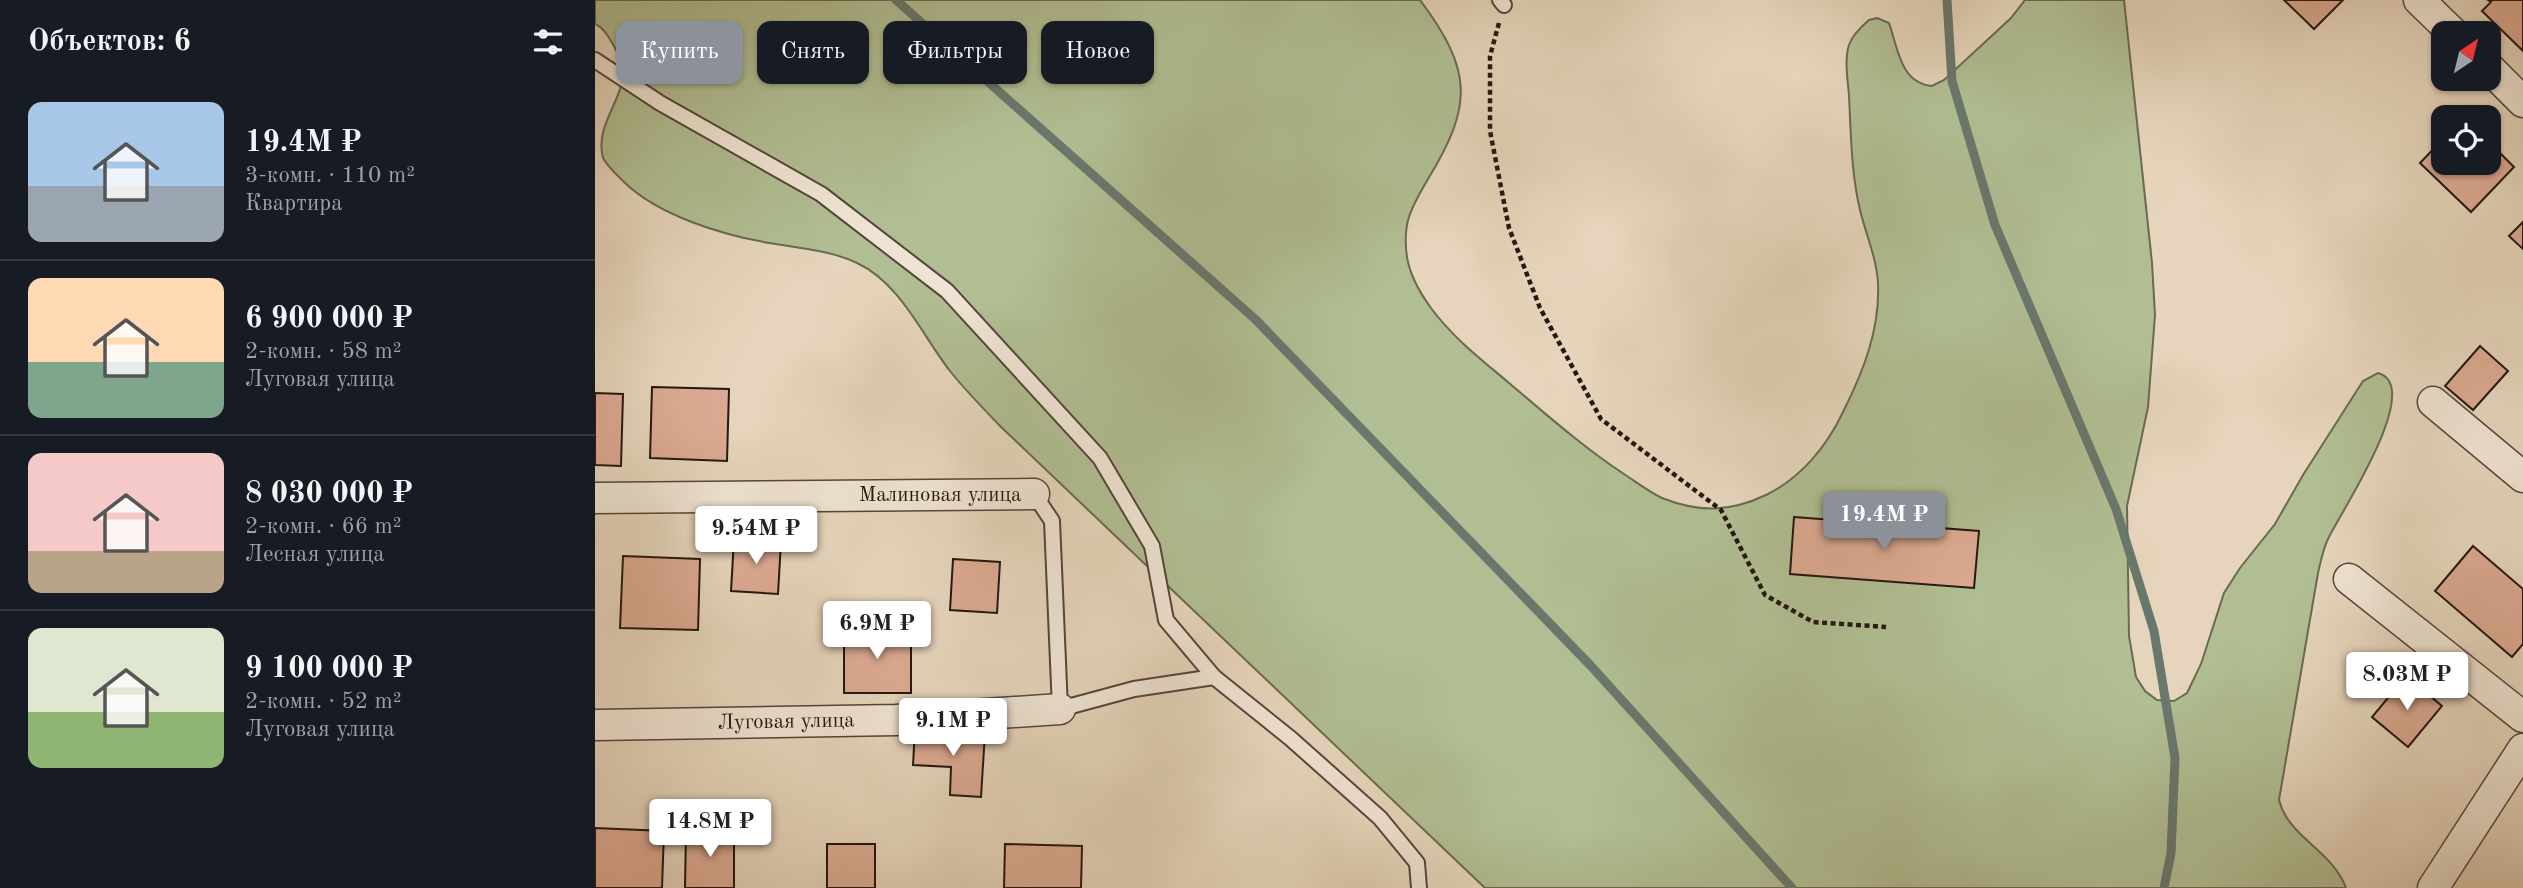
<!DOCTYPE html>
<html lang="ru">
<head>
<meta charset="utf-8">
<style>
	body { margin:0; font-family:"Old Standard TT",serif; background:#242831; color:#f1f3f6; height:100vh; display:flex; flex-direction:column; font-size:26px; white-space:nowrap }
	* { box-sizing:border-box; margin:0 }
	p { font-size:23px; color:#9ea1a6 }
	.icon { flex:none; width:38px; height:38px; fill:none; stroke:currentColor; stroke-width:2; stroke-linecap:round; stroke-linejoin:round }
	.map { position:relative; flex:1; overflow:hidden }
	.panel { display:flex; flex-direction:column; background:#171b24; width:595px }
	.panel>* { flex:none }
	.guide { position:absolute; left:21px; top:21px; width:665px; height:63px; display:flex; gap:14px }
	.needle { width:46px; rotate:35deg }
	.controls { position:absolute; left:1836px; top:21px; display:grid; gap:14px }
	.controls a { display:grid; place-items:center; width:70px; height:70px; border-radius:14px; background:#171b24; box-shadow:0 2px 5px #0004; font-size:35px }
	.price { position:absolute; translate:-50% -60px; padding:0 16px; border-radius:7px; background:#fff; color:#222; font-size:23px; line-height:46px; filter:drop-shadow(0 2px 4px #0008) }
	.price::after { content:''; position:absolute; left:50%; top:42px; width:21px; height:16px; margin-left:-10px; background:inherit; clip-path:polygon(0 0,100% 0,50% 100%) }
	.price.selected { background:#8c9099; color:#fff }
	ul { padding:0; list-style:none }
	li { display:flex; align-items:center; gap:21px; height:175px; padding:0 28px }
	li+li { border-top:2px solid #363941 }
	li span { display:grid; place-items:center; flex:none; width:196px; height:140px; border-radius:14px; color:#555 }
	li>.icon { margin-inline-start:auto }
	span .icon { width:84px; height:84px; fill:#fffc; stroke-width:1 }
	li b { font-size:30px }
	h2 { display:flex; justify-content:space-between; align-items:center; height:84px; padding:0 28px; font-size:30px }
	.tag { padding:0 24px; border-radius:14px; background:#171b24; box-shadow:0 2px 5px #0004; font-size:24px; line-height:63px }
	.tag.selected { background:#8c9099; color:#fff }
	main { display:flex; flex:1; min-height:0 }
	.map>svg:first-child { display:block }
</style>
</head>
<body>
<main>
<section class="panel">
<h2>Объектов: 6<svg class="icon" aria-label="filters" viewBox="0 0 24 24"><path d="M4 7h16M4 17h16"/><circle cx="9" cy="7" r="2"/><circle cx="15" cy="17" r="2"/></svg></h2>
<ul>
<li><span style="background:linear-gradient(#a9c7e8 60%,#9aa5b1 0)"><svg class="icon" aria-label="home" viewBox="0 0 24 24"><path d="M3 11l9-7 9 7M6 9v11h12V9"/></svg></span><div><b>19.4M ₽</b><p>3-комн. · 110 m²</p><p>Квартира</p></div></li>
<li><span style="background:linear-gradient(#ffd9b3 60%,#7fa58c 0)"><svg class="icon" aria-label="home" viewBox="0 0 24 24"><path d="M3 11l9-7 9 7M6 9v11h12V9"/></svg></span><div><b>6 900 000 ₽</b><p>2-комн. · 58 m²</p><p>Луговая улица</p></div></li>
<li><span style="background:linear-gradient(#f6c9c9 70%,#b9a48a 0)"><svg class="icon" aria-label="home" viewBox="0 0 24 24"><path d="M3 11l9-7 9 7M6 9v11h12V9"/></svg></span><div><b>8 030 000 ₽</b><p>2-комн. · 66 m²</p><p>Лесная улица</p></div></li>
<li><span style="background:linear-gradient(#dfe7d0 60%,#8fb573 0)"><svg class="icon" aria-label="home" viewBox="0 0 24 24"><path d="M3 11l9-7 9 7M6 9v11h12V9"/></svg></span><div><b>9 100 000 ₽</b><p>2-комн. · 52 m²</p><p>Луговая улица</p></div></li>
</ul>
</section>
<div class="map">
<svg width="1928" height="888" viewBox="0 0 1928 888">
	<rect width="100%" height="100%" fill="#e6d5bc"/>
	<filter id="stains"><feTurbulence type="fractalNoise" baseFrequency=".00286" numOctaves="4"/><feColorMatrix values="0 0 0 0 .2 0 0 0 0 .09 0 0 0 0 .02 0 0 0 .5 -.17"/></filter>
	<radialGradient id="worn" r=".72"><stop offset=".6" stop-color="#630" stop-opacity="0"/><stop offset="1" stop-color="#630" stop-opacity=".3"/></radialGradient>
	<path fill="#b1be93" stroke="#6a6a52" stroke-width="2" d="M0,0H825C878,71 878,105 833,179C816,208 807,223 812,257C815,276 825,293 836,308C858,338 887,360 914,383C952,415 988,447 1029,474C1041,482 1054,492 1067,498C1105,513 1135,512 1171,495C1206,478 1232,446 1248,412C1268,372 1285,330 1283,284C1282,259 1271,235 1265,210C1256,172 1256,134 1254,96C1253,81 1249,60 1254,45C1257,36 1267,26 1274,20L1282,18L1294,23C1303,48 1305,83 1337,86L1349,80L1416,18L1430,0H1529L1557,263L1560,315L1553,407L1532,506L1534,636L1541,677L1550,691L1562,700L1579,701L1592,693L1606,664L1629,593L1645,568L1680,524L1708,475L1768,381L1783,373C1830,386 1746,512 1734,537C1728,548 1726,561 1723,573L1684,800C1693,837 1738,851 1751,888H890L405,426C388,408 370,390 355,371C327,335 305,283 262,263C235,250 204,248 174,243C128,235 64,216 29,182C22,175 13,167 8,158C0,128 24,104 28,78C29,67 25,57 20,48C15,39 9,28 0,24Z"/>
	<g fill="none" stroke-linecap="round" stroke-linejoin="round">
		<g stroke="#69786d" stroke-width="9">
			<path d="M301,0L660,319L996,666L1197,888"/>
			<path d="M1352,0L1357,81L1400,225L1521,509L1559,631L1580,758L1576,853L1569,888"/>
		</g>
	</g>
	<g fill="#dcaa92" stroke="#241711" stroke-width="2">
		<path d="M1689,0H1748L1719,29Z"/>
		<path d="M1893,0H1928V51L1887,11L1896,2Z"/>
		<path d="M1848,139V163H1894V142L1919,167L1876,212L1825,163Z"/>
		<path d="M1928,222V249L1914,236Z"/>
		<path d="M1885,346L1913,371L1878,410L1850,386Z"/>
		<path d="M57,387L134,389L132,461L55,458Z"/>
		<path d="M0,393L28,394L26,466L0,465Z"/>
		<path d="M1199,517L1384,531L1379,588L1195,574Z"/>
		<path d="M139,539L186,542L183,594L136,591Z"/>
		<path d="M1878,546L1928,589V644L1917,657L1840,591Z"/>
		<path d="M28,556L105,559L103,630L25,628Z"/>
		<path d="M358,559L405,562L402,613L355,610Z"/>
		<rect x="249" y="628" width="67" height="65"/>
		<path d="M1811,676L1847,706L1813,747L1777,717Z"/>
		<path d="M320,729L390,733L386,797L355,795L356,767L318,765Z"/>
		<path d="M0,828L69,831L67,888H0Z"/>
		<path d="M91,830H139V888H90Z"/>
		<rect x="232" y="844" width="48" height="44"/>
		<path d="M410,844L487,846L486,888H409Z"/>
	</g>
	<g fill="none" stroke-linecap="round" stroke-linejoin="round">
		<defs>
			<g id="service">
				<path d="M905,0L909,5"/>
				<path d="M0,60L65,103L226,194L352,291L505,458L557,546L571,620L619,677L695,738L785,818L822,863L824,888"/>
				<path d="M439,494L457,521L465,709L539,689L619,677"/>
			</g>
			<g id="minor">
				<path d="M1824,0L1858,33"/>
				<path d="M1894,68L1928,102"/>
				<path d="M1838,402L1928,477"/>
				<path d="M0,498L439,494"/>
				<path d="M1754,579L1928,717"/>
				<path d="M0,725L301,720L465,709"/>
				<path d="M1838,888L1928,749"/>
			</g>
		</defs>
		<use href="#service" stroke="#54463c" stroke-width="18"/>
		<use href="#minor" stroke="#54463c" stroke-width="33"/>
		<path stroke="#241711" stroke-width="4.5" stroke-dasharray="5 3.5" stroke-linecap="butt" d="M904,23L895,56V131L914,228L945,308L1006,419L1126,510L1170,595L1218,622L1291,627"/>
		<use href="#service" stroke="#efe4d3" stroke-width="14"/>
		<use href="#minor" stroke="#efe4d3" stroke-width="30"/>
	</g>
	<g text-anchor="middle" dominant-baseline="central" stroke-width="6" stroke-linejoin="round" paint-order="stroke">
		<g font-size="21" fill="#241711" stroke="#efe4d3">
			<text x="345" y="495">Малиновая улица</text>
			<text transform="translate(191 722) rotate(-1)">Луговая улица</text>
		</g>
	</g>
	<rect width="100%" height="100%" filter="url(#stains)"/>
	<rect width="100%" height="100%" fill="url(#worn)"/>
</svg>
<div class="controls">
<a><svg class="needle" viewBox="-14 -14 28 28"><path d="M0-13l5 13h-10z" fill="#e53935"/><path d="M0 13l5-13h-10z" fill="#9ea1a6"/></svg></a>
<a><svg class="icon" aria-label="locate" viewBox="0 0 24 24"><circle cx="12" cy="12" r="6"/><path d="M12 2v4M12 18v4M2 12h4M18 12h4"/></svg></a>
</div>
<b class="price selected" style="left:1289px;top:552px">19.4M ₽</b>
<b class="price" style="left:161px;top:566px">9.54M ₽</b>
<b class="price" style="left:282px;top:661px">6.9M ₽</b>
<b class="price" style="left:1812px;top:712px">8.03M ₽</b>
<b class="price" style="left:358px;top:758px">9.1M ₽</b>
<b class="price" style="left:115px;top:859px">14.8M ₽</b>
<div class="guide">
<a class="tag selected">Купить</a>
<a class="tag">Снять</a>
<a class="tag">Фильтры</a>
<a class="tag">Новое</a>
</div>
</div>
</main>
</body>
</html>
